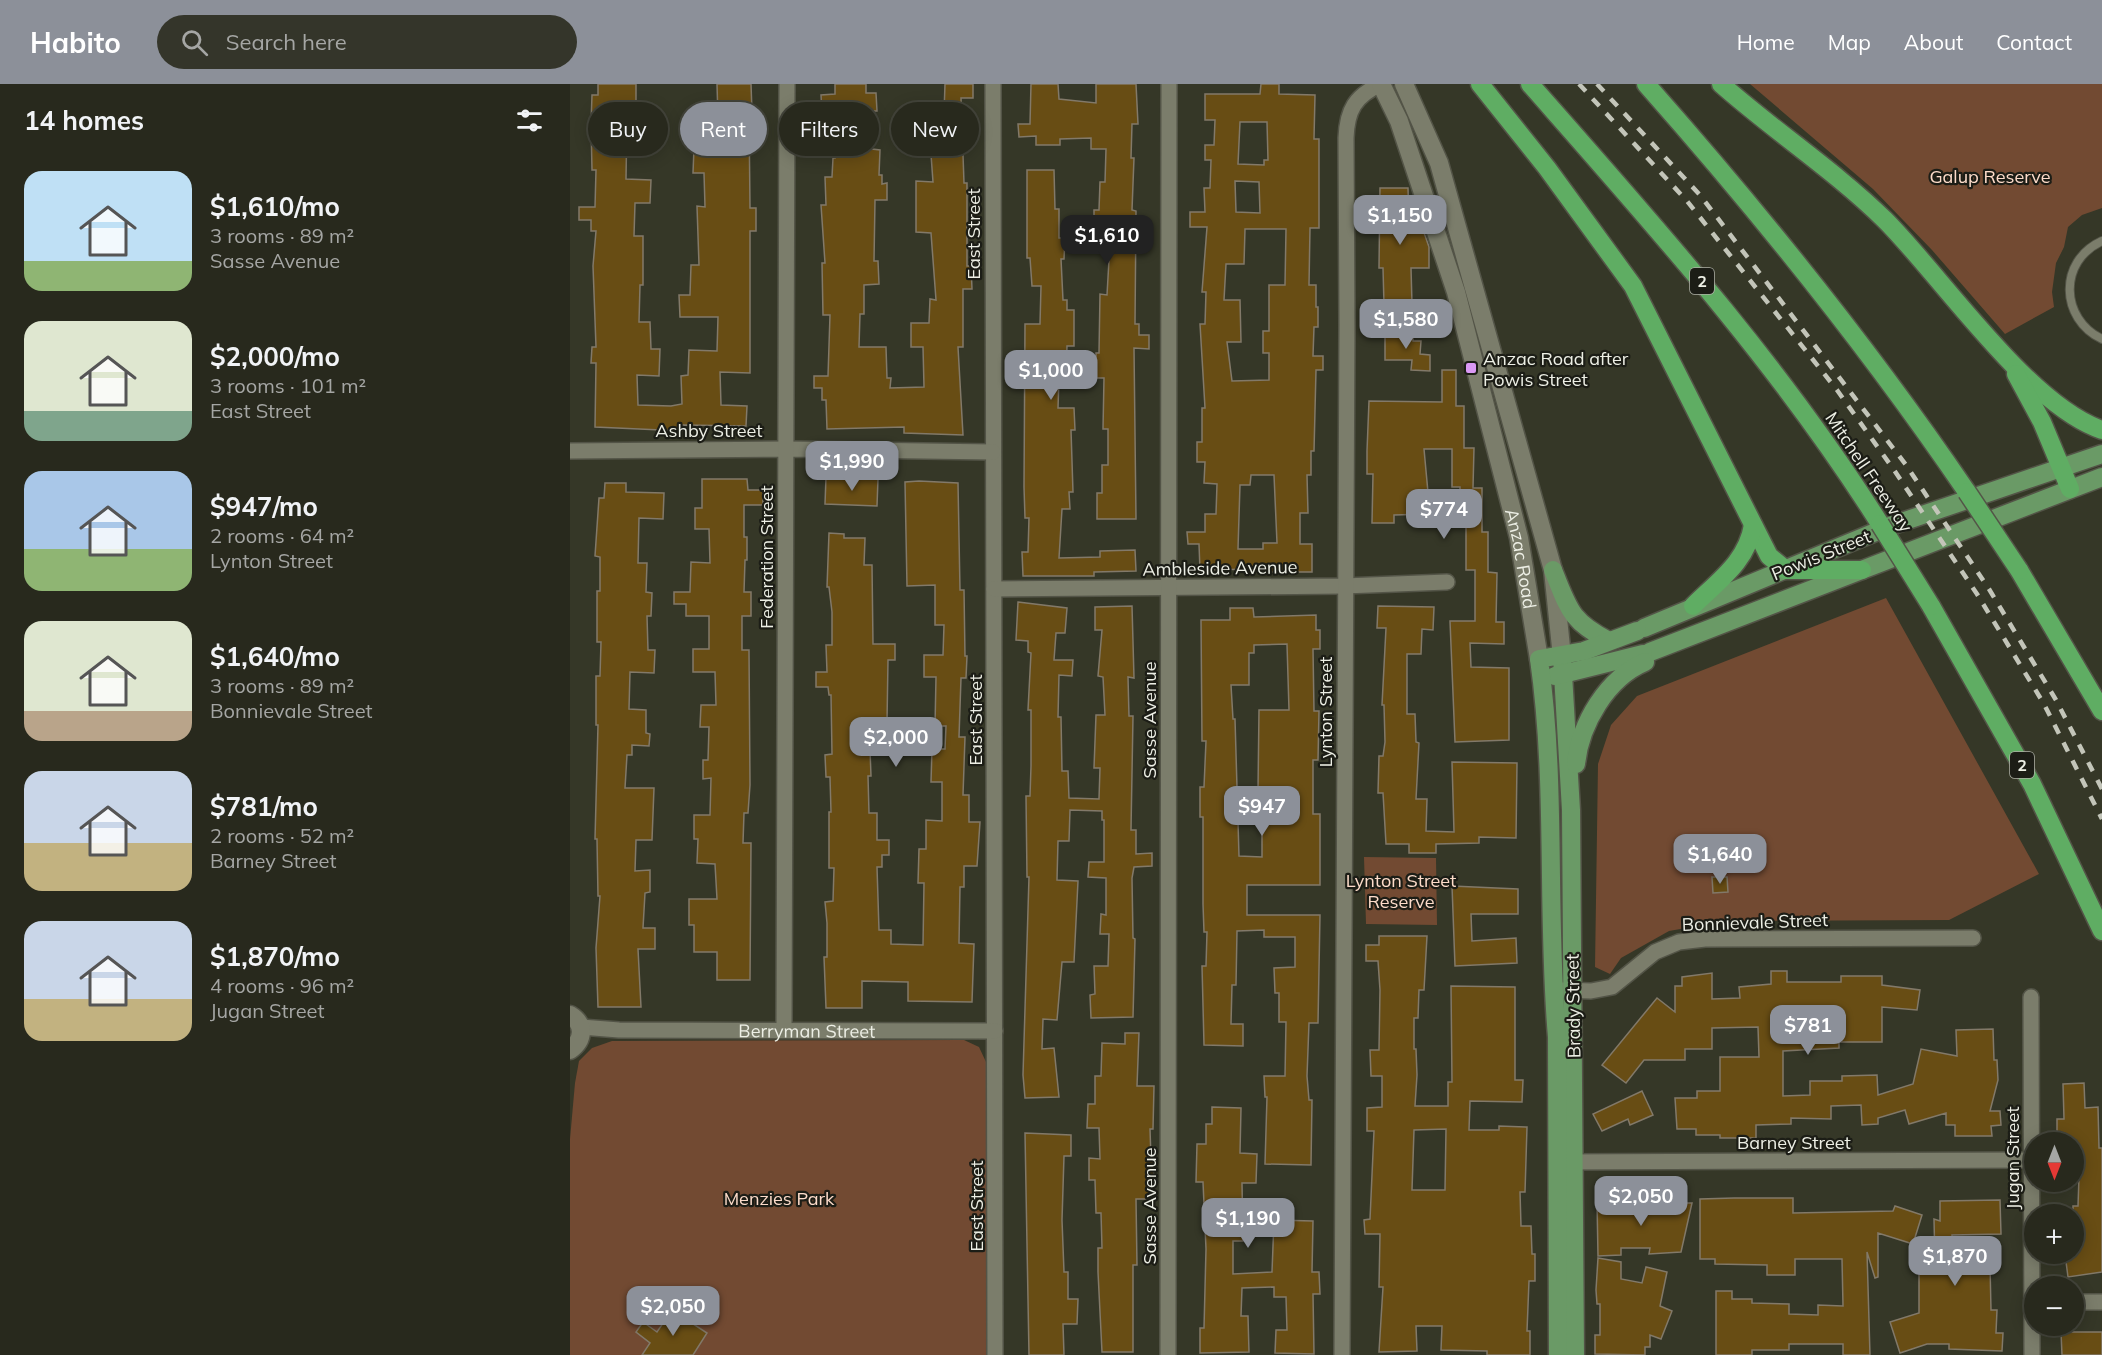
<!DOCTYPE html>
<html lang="en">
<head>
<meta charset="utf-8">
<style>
	body { margin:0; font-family:Mulish,sans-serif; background:#34352a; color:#f1f3f6; height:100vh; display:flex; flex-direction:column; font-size:22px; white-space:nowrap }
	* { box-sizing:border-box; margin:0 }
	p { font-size:20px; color:#a5a6a4 }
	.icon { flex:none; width:33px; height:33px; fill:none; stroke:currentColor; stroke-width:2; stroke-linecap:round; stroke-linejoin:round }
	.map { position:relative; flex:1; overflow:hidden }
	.drawer { display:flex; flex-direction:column; background:#28291d; width:570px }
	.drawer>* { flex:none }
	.top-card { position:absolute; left:18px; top:18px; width:570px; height:54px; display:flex; gap:12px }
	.needle { width:39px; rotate:180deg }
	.controls { position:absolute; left:1454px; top:1048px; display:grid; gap:12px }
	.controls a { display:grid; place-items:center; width:60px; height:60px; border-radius:50%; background:#28291d; box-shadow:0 3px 15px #0003,0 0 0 2px #44453b; font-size:30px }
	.price { position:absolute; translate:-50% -51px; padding:0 14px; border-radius:12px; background:#8c9099; color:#fff; font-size:20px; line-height:39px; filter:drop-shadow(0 2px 3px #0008) }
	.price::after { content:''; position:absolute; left:50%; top:36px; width:18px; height:14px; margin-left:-9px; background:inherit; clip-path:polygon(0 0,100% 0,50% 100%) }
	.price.selected { background:#222; color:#fff }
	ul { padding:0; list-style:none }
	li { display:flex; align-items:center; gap:18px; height:150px; padding:0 24px }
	li span { display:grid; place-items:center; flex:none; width:168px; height:120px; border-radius:18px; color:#555 }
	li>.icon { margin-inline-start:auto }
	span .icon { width:72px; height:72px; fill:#fffc; stroke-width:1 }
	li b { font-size:26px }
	h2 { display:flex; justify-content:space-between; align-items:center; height:72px; padding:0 24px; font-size:26px }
	.chip { padding:0 21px; border-radius:27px; background:#28291d; box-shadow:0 3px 15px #0003,0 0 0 2px #44453b; font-size:21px; line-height:54px }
	.chip.selected { background:#8c9099; color:#fff }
	header { display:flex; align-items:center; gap:36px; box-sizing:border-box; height:84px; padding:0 30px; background:#8c9099; color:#fff }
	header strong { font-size:28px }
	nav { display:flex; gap:33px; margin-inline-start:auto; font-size:21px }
	.search { width:420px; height:54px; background:#34352a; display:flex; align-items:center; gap:15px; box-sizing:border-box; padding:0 21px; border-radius:33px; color:#a5a6a4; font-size:22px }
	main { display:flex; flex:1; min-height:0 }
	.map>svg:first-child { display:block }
</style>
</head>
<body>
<header>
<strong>Habito</strong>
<div class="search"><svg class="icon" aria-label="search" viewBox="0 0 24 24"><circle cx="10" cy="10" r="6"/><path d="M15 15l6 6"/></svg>Search here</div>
<nav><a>Home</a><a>Map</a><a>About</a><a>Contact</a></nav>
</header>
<main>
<section class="drawer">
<h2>14 homes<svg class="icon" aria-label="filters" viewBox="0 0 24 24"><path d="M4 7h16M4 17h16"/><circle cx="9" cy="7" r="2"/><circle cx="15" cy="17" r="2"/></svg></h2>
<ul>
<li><span style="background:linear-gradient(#bfe0f5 75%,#8fb573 0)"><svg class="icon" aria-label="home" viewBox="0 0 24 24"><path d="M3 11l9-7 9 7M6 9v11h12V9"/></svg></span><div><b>$1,610/mo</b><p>3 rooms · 89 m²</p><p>Sasse Avenue</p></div></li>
<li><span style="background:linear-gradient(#dfe7d0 75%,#7fa58c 0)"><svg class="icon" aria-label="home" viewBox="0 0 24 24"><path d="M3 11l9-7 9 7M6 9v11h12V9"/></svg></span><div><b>$2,000/mo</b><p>3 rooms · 101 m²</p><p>East Street</p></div></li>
<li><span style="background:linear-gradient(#a9c7e8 65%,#8fb573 0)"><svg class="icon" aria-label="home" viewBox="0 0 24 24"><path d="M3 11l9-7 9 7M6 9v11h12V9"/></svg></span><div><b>$947/mo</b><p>2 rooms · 64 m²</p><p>Lynton Street</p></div></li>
<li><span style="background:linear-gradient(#dfe7d0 75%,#b9a48a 0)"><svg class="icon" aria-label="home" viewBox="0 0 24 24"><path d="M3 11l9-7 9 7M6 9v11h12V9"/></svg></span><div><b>$1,640/mo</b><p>3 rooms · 89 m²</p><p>Bonnievale Street</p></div></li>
<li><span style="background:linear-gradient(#c9d6e8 60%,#c2b280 0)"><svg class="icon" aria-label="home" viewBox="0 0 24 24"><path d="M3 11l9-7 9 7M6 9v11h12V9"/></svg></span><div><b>$781/mo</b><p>2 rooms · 52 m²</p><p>Barney Street</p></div></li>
<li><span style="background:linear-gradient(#c9d6e8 65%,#c2b280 0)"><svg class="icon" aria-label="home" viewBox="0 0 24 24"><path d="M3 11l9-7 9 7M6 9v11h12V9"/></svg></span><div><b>$1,870/mo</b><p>4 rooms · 96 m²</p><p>Jugan Street</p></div></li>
</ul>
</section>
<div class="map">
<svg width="1532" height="1271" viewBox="0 0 1532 1271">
	<rect width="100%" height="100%" fill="#353727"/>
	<g fill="#724a32">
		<path d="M1180,0H1532V124L1512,131L1498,143L1494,163L1486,179L1482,208L1484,223L1435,250L1362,166L1303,105Z"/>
		<path d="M1316,514L1469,790L1379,836L1156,837L1099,847L1051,874L1040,890L1025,883L1028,680L1041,641L1067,612Z"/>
		<path d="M794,773L866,774L867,841L796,840Z"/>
		<path d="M394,956L409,963L416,978L417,1271H0V1055L5,999L9,977L22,964L42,957Z"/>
	</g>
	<g fill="#684d14" stroke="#827969" stroke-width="1.5" fill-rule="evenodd">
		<path d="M28,0H66V34H57L56,95L81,96L80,119H65L64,152H73V201H70L69,238H80L81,265H90L89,292L67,291L68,321L101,322L112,320L111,292L118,291L119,266L147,267L148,233H110L109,211H120L121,181H129L127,122L135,123L134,89H123L124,64H129L128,36L148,35L147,0H181L182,28H179L180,124H186V147H180V289L150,288L151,321L177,322L176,342L113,341V347L25,343L26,279H21L22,263H26L23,182L26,147H21V136H9V123H25L26,86H22L21,40L22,11H28Z"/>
		<path d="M265,0H296V9H306L307,27H301L302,65L310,66L309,91H312V100L317,99V116H305L304,177H308L309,200L294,201V230H290L289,263H316L317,294H321L320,304L354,303L353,263H341V239H359L360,215L366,216L361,149L346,148V97L363,98L358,29H374L375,0H403V14H391L394,99H397V182H401L402,205H393V263H388L393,351L334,349V343L257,345L256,316H252V304H244V292H258L260,231H253L252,179H255L251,121H256L255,93H262L263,74H265L264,28L252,29L251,11L265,10Z"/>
		<path d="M461,0H488L489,15L526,19V0H566L568,40H562L561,74H564L562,126L566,127L565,240H569V251H579V265L564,264L566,435H527V409H532V381H538V345H533L534,294H526V269H529L530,210L537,211L539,176L536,175V149H524V126H529L530,98H535L536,65H521V54L490,55V61H466V52L449,53L448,40H460Z"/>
		<path d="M691,0H709V10L745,11L744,55H749V144H740L739,201H746V223H748V243H744L743,272H753V286H746L744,367H741V391H737L738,429H730V460H742V488H688V485L630,486L629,460H618L617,448H635V430H646L647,400L634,399L635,378H627V358H632V324H635L630,240H635L636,208H632L637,143H620V128H635L634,104H640L641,76H635V61H644L645,36H635V10H690ZM670,38H697L698,76H694V81L668,80ZM665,97L689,98L690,129L666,128ZM675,145H716L715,201H699V247H693V269H699V296L662,297L657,258H671L670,216H654L656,180H674ZM681,391H704L707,459H693V465H668L670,401H680Z"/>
		<path d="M457,86H484L485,125H489V154H495L494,175H491L493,216H497V226H504V262H497L496,294H489L488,324H504L505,346H501L503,408H499L500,425H492L489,474L530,473V467L565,466L566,487L524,488V492H453L452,468H458L459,434H455L454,403L455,240H470L471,202H462L460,174H457Z"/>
		<path d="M810,104H838L839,140H851L859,163V184H841L842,220L814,221L813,184H809Z"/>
		<path d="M815,246L843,247V257H851L850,270L860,271V287L841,286L842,276H815Z"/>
		<path d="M872,286H886V322H894V364H904L903,404H912V448H918V488L927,489L926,538H934V560L900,559L901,583L939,584V656L885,658L880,537H905V486H896V443H890V403H882V365H854L860,430L824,431V439H802L803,390H797V367L799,317L872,318Z"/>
		<path d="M256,393L308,395L307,422L255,420Z"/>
		<path d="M132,395H177L178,406H193V421H174V453H177V476H175L174,508H181V532H172V566H179L180,701L178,729H174L173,759H181L180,896H147V868H124V841H119V815H147L145,780L127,779L128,755H124V731H140L141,694L133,695V676H138L139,643H130L131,621H146L145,588H123V565H139V532H116V520H104V508H120L121,478L140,479L139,445H125V424H132Z"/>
		<path d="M349,397L388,399L390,506H394L395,572H397L396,594H391L389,653H395L393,711H399V738H410L407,782H394V803H390L389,859L404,860L402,918L338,917V898L292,897V924H256L254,873H257V839L255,818L263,817L264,784H259V728H261L260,693H256L255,671L262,670L261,611H259L258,603H246V588H257L256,561H262V528L259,503H257L259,449L274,450V454H295L294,481H302L303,560H325V576H318L317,638H310L311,665L300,666L301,692H298L299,729H307V756H319V771H312V783H307L309,846H321V860L353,861L354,799H348L349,765H356V736L372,737V698H361L362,665H375L376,642H365L366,593H354V571H373L374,541H365V501L337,502L335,398Z"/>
		<path d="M35,399H56V408L94,409L93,435L69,434L68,479H77L76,508L82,509L81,532H77L78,566H85L84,589L60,588L59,625L76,626V649L80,650L79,662L62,661V671H57L55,704H84L82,756H66L65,787L80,786V808L75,809L73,844H85V865H68L71,923H28L26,864L30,812H28L27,755H25L28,641H26V592H30L31,558H27V507H30V473L25,472L29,414H34Z"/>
		<path d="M448,518L497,524L495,549H486L484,576H503L502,592L489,591L488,633H491L492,687H498L499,714L529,715L530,684H524L526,631H535L533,593L528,592L532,546H525V523L562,522L564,594L558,593L559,632H563L561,746H566V770L582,769V782L564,783L562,794L563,854L565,855L563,933L521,934L520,911L525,910L524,882H538L539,850H530L531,830L536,831V794L518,793L519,778H534V736H532V727L500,726L499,757H488L487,796L508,797L504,878H492L487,936L473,935L472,965L484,964L489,1013L455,1014L453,991L459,793H457L456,712H460L461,682V626H458L461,569L458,568V557L446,556Z"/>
		<path d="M808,522L864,523L863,546L852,545L851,570H837V630H845L846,658L849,659L846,715H857L856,747L884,748L882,678L947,679L946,754L909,753V759L866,760V769H839V760H816L813,709H808L809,672H813L815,658L814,621H812L816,544H807Z"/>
		<path d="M660,524H683L684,533L746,531V546H750V565H743L744,627H749L748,676H743V730H750V801H677V831H750L748,939H739L737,992L739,1016H742L741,1081L695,1080L697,1013H695L694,992H715L716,938H709V909H705L704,884L725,883V853H694V846L667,847L666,901H662L661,940H673V962L634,961L632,882H636L637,848H634L633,820V733H630V703H634L636,657H632L631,536H660ZM717,560L719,626H689L688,706H707V731H692V773L669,772L665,635H663L661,601H679V569H684V561Z"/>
		<path d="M1142,793H1157L1158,808L1143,809Z"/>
		<path d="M882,802L948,805V830H901L902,857L946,854L947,879L885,882Z"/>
		<path d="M809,852H857L854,906H849L848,934H844V965H846L847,991L845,1022H878V998H882L881,902L945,903V996H953L952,1018L900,1017L899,1046H929V1042L957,1043L955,1108H950L951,1142H961L962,1170H965V1197H959L957,1247H960V1271H917V1267L871,1266L872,1242H846L847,1267L809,1268L813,1203H809L810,1150H795L794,1136L800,1135L804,1047H797V1024L812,1023V992H801L800,966H809L810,906L808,877H796V861H809ZM876,1045L875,1106H842L844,1046Z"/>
		<path d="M1201,887H1217V898H1271V892H1312V901L1350,906L1347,926L1312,923V958H1269V964L1213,967V1012L1240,1011V997H1272V992L1307,991L1308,1011L1343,1000L1351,965L1387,972L1386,946L1423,945L1424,976H1427L1428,996L1420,1027H1430L1431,1041L1421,1042L1422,1052H1385V1041H1376V1029L1339,1040L1335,1026L1308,1034V1040L1292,1041L1291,1021L1261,1022V1035L1221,1034V1040L1186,1041V1054H1150V1051H1126V1045H1107L1105,1014H1127V1007H1150V973H1189L1188,943L1142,944V965H1115V976H1074L1056,999L1032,981L1087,914L1105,928V902H1112V893L1142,889V915L1170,914L1169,903L1201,900Z"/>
		<path d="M555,949H569L567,1002H584L583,1045H580L581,1075H584L583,1115H566L567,1181H563V1268H532L528,1188V1164H532L531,1129H526L525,1096H519V1074L530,1075L529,1044H517L518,1020H525V992H531L532,959L555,960Z"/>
		<path d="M1514,999L1515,1024L1528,1023L1529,1064H1532V1188L1498,1193L1495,1170H1503V1122H1508L1509,1093H1503L1501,1053H1487V1035H1494L1493,1000Z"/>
		<path d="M1072,1007L1083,1031L1060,1041L1058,1035L1032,1047L1023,1030Z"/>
		<path d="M642,1023L671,1024L670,1069L687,1070L686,1099H672L673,1157H663V1190L702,1188L704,1136L743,1137L742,1188H749L750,1210H743L744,1270L705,1269L706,1246H717L716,1213H704V1203L672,1204L671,1232H678L679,1268L630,1269V1244H634L636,1165L633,1098H626L627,1060H636V1040H642Z"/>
		<path d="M455,1049L501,1051V1072H494L492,1136L494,1188H498V1215H508L507,1240H493L494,1271H459Z"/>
		<path d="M1084,1114L1086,1119H1122L1111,1168L1079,1170L1080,1164H1051V1171L1028,1172L1027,1117H1057V1124Z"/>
		<path d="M1164,1114H1223V1129L1323,1127L1325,1122L1352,1131L1343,1160L1308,1149V1193L1305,1194L1297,1168L1300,1271H1273V1260H1219V1266H1182V1271H1146V1207H1162V1215H1182V1219L1219,1220V1230L1248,1231V1221L1273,1222L1272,1175H1225V1191H1197V1181L1145,1180V1175H1130V1115Z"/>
		<path d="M1430,1116L1431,1150L1382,1151L1383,1181H1420L1421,1226H1427L1426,1249H1433L1432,1267L1379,1265V1260H1357L1330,1269L1320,1238L1349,1229V1179H1365L1364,1135L1370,1137V1117Z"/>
		<path d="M1028,1174L1051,1178V1195L1072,1199L1076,1183L1097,1188L1090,1222L1102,1227L1091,1255L1080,1251V1263H1075V1271L1025,1270V1251H1030V1220H1027L1026,1206Z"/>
		<path d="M102,1226L137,1249L123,1271H72L80,1259L66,1248L73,1238L87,1248Z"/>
		<path d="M1491,1248H1532V1271H1492Z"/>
	</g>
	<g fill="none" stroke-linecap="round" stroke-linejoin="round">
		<defs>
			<path id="service" d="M1532,157C1488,177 1490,235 1532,255"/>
			<g id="minor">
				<path d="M423,0L425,1271"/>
				<path d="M0,367L216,365L423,368"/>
				<path d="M424,505L774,502L877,498"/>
				<path d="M992,906L1021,907L1042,903L1085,868L1109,858L1135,855L1403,854"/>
				<path d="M1461,913L1462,1271"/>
				<path id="s1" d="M11,943L49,946L425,947"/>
				<path d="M214,946L217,0"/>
				<path d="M993,1078L1461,1076"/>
				<path d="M1503,1218H1532"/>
				<path d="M598,1271L599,0"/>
				<path d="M772,1271L777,241L776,54C777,26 785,12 811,0"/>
			</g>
			<path id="tertiary" d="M0,931C15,940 14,956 0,966"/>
			<g id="secondary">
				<path id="s2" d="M811,0L829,37L886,208L949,454L969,575"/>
				<path d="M834,0L869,79L983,486L992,573"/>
			</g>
			<g id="primary">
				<path d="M983,486C999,525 1000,537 1039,557"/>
				<path d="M1074,544L1320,442L1532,370"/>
				<path d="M1080,568L1532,393"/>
				<path d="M992,573L1001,726L1005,1271"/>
				<path d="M985,592L1073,570"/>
				<path d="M1006,680C1010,640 1037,594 1075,578"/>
				<path d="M988,1271L987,953C976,828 987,700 969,575L1014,567L1067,547"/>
			</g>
			<g id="motorway">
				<path d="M910,0L977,84L1063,202L1199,472L1216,486H1292"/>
				<path d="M960,0C1084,141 1210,281 1310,440"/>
				<path d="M1076,0C1191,130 1299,264 1397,408"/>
				<path d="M1151,0C1204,47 1264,86 1315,136C1372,193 1458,321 1532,346"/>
				<path d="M1446,290L1472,338L1500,405"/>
				<path d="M1449,486L1532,627"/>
				<path d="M1123,522C1148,497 1177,478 1183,441"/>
				<path d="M1361,522L1462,700L1532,847"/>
			</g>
		</defs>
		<use href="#service" stroke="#535447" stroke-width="10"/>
		<use href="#minor" stroke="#535447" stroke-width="18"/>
		<use href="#tertiary" stroke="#535447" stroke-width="21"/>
		<use href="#secondary" stroke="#535447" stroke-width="21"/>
		<use href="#primary" stroke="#535447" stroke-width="21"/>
		<use href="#motorway" stroke="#535447" stroke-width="21"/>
		<use href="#service" stroke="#7b7d6b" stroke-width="8"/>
		<use href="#minor" stroke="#7b7d6b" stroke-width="15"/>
		<use href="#tertiary" stroke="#7b7d6b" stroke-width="18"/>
		<use href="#secondary" stroke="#7b7d6b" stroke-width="18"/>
		<use href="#primary" stroke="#6a9a66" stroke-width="18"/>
		<use href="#motorway" stroke="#5fad63" stroke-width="18"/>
		<g stroke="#c3c5b9" stroke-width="4.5" stroke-dasharray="10 10" stroke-linecap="butt">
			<path d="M1009,0L1117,117L1267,306L1324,386L1407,510L1474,620L1532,735"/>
			<path d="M1027,0L1130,111L1336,381L1419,505L1486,616L1532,705"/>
		</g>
		<defs>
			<g id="motorway-bridge">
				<path d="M1397,408L1449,486"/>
				<path d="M1310,440L1361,522"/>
			</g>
		</defs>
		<use href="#motorway-bridge" stroke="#535447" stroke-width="21" stroke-linecap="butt"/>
		<use href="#motorway-bridge" stroke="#5fad63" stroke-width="18"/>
	</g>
	<rect fill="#db99f5" stroke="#1c1d16" stroke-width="2" x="895" y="278" width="12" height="12" rx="3"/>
	<g text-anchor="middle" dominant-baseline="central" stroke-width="4.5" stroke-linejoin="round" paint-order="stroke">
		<g fill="#1c1d16" stroke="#aeb0a7" stroke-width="1.5">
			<rect x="1120" y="184" width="24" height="26" rx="4.5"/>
			<rect x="1440" y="668" width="24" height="26" rx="4.5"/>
		</g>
		<g font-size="16" font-weight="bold" fill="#edefe5">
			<text x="1132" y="197">2</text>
			<text x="1452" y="681">2</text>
		</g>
		<g font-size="18" fill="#fddcca" stroke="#1c1d16">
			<text x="1420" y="92">Galup Reserve</text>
			<text x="831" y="796">Lynton Street<tspan x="831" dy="21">Reserve</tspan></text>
			<text x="209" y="1114">Menzies Park</text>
		</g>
		<g font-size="18" fill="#edefe5" stroke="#1c1d16">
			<text transform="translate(403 150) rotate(-90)">East Street</text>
			<text x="139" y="346">Ashby Street</text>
			<text transform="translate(1299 388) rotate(56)">Mitchell Freeway</text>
			<text transform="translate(1251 471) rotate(-22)">Powis Street</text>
			<text transform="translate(196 473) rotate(-90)">Federation Street</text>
			<text stroke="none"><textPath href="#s2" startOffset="496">Anzac Road</textPath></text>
			<text transform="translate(650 484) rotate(-1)">Ambleside Avenue</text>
			<text transform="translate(755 628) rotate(-90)">Lynton Street</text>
			<text transform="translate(405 636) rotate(-90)">East Street</text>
			<text transform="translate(579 636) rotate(-90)">Sasse Avenue</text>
			<text transform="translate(1185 838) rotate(-2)">Bonnievale Street</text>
			<text transform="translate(1003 922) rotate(-91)">Brady Street</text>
			<text stroke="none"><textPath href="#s1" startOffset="226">Berryman Street</textPath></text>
			<text x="1224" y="1058">Barney Street</text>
			<text transform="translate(1442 1074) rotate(-90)">Jugan Street</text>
			<text transform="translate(406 1122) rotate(-90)">East Street</text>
			<text transform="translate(579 1122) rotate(-90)">Sasse Avenue</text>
		</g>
		<g font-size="18" fill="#edefe5" stroke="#1c1d16" text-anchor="start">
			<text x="913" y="274">Anzac Road after<tspan x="913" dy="21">Powis Street</tspan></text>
		</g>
	</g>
</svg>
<div class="controls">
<a><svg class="needle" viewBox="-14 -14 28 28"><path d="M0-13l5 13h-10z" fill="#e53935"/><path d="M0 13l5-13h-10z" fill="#a5a6a4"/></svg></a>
<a>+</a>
<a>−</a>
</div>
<b class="price" style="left:830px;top:162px">$1,150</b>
<b class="price selected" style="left:537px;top:182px">$1,610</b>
<b class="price" style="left:836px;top:266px">$1,580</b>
<b class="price" style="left:481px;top:317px">$1,000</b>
<b class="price" style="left:282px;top:408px">$1,990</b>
<b class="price" style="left:874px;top:456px">$774</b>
<b class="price" style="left:326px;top:684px">$2,000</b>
<b class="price" style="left:692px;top:753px">$947</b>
<b class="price" style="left:1150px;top:801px">$1,640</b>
<b class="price" style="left:1238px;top:972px">$781</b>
<b class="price" style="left:1071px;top:1143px">$2,050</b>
<b class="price" style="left:678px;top:1165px">$1,190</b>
<b class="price" style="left:1385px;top:1203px">$1,870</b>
<b class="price" style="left:103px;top:1253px">$2,050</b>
<div class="top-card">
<a class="chip">Buy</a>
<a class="chip selected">Rent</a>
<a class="chip">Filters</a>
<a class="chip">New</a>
</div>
</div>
</main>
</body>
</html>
